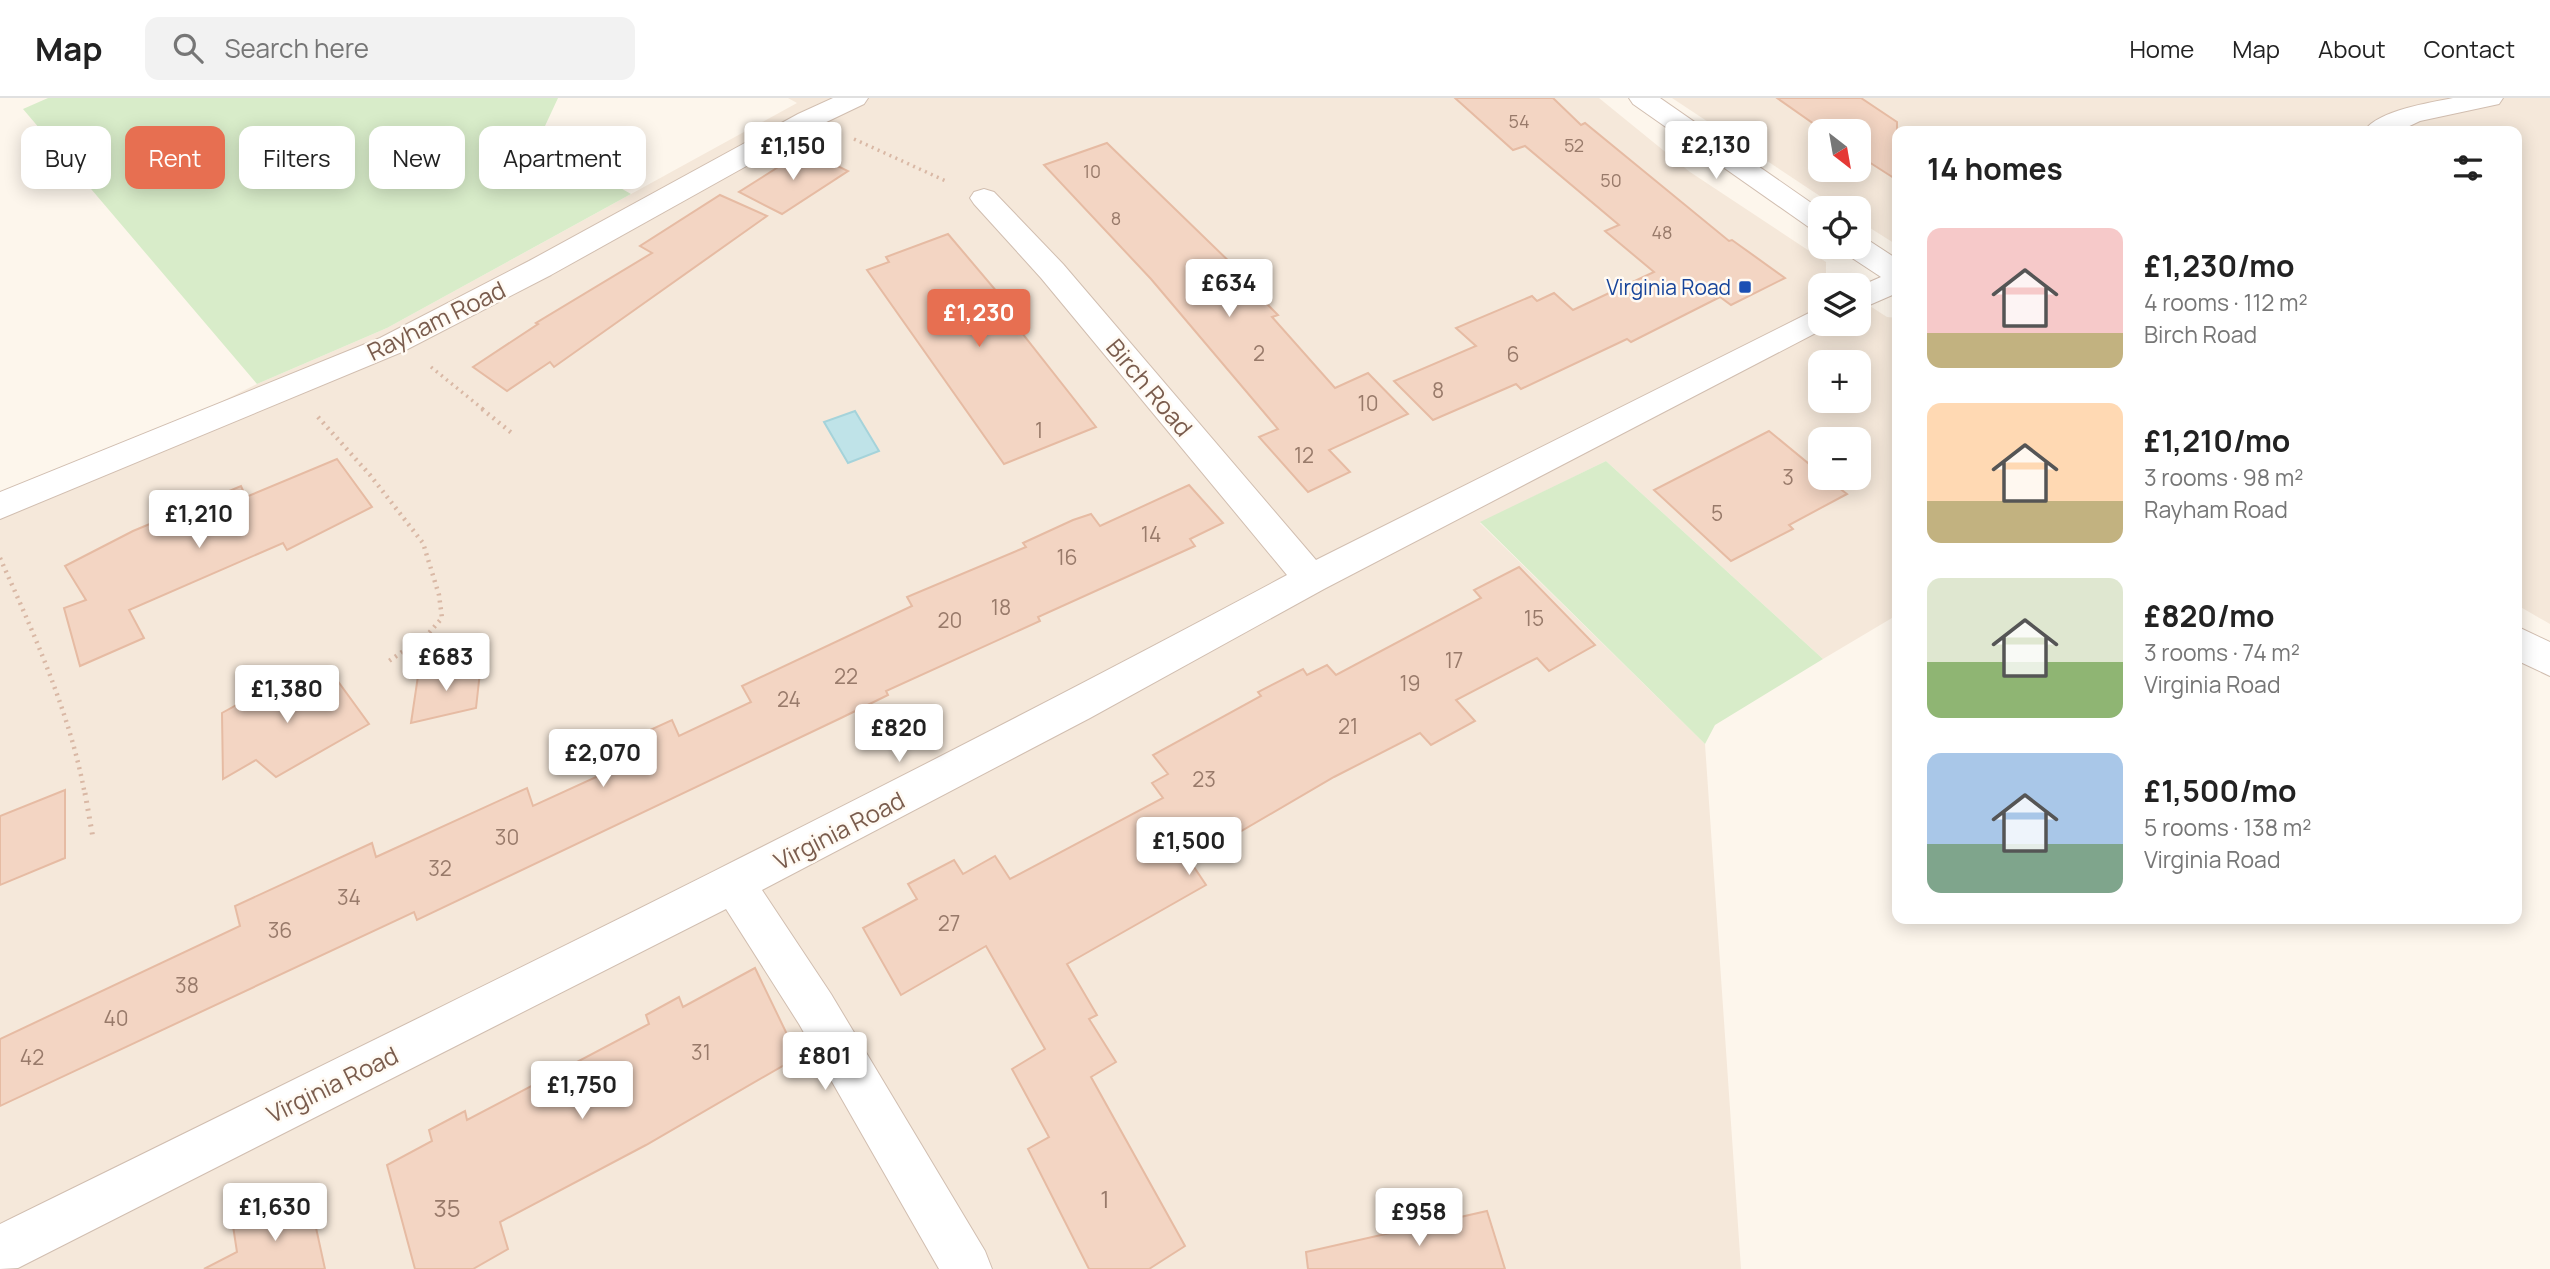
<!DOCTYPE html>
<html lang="en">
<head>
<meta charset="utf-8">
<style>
	body { margin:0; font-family:Manrope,sans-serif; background:#f2f2f2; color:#222; height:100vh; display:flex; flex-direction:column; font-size:26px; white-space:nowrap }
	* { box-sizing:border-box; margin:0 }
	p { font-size:23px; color:#767676 }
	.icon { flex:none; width:38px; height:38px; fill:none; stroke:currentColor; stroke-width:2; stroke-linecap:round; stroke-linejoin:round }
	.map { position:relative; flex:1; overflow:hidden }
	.panel { position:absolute; left:1892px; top:28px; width:630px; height:798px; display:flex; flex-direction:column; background:#fff; border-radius:14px; box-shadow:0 4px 18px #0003 }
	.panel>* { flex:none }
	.top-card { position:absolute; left:21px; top:28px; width:665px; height:63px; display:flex; gap:14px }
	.needle { width:46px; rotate:149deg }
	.buttons { position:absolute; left:1808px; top:21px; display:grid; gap:14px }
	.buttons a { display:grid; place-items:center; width:63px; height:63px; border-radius:14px; background:#fff; box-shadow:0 4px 18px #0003; font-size:35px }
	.price { position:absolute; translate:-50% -60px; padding:0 16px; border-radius:7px; background:#fff; color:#222; font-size:23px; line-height:46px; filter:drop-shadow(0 2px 4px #0008) }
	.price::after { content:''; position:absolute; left:50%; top:42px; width:21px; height:16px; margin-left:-10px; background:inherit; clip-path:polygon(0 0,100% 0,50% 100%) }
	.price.active { background:#e76f51; color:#fff }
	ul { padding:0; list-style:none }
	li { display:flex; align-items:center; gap:21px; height:175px; padding:0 35px }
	li span { display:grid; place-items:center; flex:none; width:196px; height:140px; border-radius:14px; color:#555 }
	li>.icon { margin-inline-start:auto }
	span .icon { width:84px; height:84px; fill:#fffc; stroke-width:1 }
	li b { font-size:30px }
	h2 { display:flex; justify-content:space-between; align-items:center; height:84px; padding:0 35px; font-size:30px }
	.tag { padding:0 24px; border-radius:14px; background:#fff; box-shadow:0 4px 18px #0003; font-size:24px; line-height:63px }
	.tag.active { background:#e76f51; color:#fff }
	header { display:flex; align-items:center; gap:42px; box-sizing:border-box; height:98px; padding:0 35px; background:#fff; border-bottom:2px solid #e0e0e0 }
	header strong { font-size:33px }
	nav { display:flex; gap:38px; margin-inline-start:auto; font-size:24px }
	.search { width:490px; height:63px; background:#f2f2f2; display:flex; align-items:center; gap:18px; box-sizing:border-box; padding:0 24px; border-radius:14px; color:#767676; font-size:26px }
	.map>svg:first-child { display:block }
</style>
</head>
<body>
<header>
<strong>Map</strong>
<div class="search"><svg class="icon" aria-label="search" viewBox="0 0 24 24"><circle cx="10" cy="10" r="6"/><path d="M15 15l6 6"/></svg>Search here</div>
<nav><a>Home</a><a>Map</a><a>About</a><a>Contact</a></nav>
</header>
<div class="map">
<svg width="2550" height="1171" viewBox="0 0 2550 1171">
	<rect width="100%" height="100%" fill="#fdf6ec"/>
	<g fill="#f5e8da" fill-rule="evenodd">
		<path d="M788,0H1599L1690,74L1826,164V181L1836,187H1820V226H1858L1859,201L1887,219L1897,220V517L1823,561L1606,363L1480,425L1705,646L1741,1171H0V394L196,316L257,286L387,230L797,5ZM1820,264H1858V303H1820ZM1820,341H1858V380H1820Z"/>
		<path d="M1672,0H2550V526L2517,507L2516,33H1897V147L1859,123L1858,110H1838ZM1820,33H1858V72H1820Z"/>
	</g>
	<g fill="#d8ecc9">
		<path d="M48,0H558L538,43L631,96L387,230L257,286L23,11Z"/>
		<path d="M1606,363L1823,561L1715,627L1705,646L1480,424Z"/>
	</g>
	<path fill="#bfe3e8" stroke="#a5d3da" stroke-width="2" d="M855,313L879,353L848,365L824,324Z"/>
	<g fill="#f3d5c3" stroke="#e6bba3" stroke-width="2">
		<path d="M1455,0H1553L1581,27L1585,25L1729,143L1732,142L1785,180L1731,207L1720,199L1631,244L1627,241L1521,291L1516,286L1433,322L1394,283L1476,248L1456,230L1532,198L1537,203L1554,195L1573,212L1654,174L1605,133L1619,127L1525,48L1513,52Z"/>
		<path d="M1777,0H1861L1897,24V82L1858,57V33H1824Z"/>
		<path d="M1107,45L1239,173L1235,174L1278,217L1272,219L1335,290L1368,275L1408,316L1329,352L1350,374L1308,394L1259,339L1278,331L1151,181L1044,67Z"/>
		<path d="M805,52L848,73L782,116L739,94Z"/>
		<path d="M720,97L767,118L554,269L550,264L507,293L473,269L538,226L536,225L652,155L640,148Z"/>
		<path d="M948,136L998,195L992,197L1096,329L1004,366L867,172L889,164L886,159Z"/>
		<path d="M1769,333L1820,375V380H1826L1847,396L1789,427L1793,431L1731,463L1654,392Z"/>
		<path d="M337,361L372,409L287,452L283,445L129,512L144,540L80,568L64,510L86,502L65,468L133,433L241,388L246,399Z"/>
		<path d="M1189,387L1223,425L1190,441L1195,448L1038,519L1040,523L886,593L888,597L841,620L417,822L414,814L0,1008V941L240,828L235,808L372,745L376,759L527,690L533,708L616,670L608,651L672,622L679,638L751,604L742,588L912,508L907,499L1026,449L1023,445L1073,422L1091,416L1100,428Z"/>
		<path d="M1519,469L1595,547L1549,573L1537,560L1456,602L1475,623L1431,647L1420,635L1334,679L1190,763L1206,787L1067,866L1097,917L1089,921L1116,964L1091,979L1185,1148L1149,1171H1089L1028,1051L1049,1039L1012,971L1045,951L986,848L901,897L863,830L917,801L908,786L954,762L963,776L995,758L1010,781L1163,700L1152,685L1168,676L1153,657L1261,598L1258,594L1303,571L1307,577L1327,567L1336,577L1481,500L1474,492Z"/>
		<path d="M481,565L476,610L411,625L418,578Z"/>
		<path d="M301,571L316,593L337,582L369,626L276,679L256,662L223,681L222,615Z"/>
		<path d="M65,692V760L0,787V718Z"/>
		<path d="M755,870L798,959L646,1047L500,1124L508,1151L473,1171H415L387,1067L432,1043L429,1032L465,1013L467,1022L649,926L646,917L679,899L683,909Z"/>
		<path d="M287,1100L293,1127L313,1116L325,1171H204L237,1154L233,1128Z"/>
		<path d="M1487,1113L1505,1171H1308L1306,1154Z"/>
	</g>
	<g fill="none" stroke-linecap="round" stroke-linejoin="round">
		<defs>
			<g id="minor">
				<path d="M833,0H868L864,6L818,28L551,177L402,254L0,421V394L380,240L529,163L798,16Z"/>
				<path d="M1629,0H1660L1820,111V133L1810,130L1633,6Z"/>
				<path d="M2453,0H2503L2499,6L2420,23L2399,33H2364C2379,12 2429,5 2453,0Z"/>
				<path d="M984,91L994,94L1063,166L1316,462L1809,215L1820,212V226H1833L1324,491L1090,620L762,792L831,896L985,1153L992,1171H939L799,926L726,811L18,1170L0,1171V1126C431,914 863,704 1287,477L1041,180L974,106L970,100L974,94Z"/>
				<path d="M1858,140L1868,142L1897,161V195L1858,212V189L1881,179L1846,156L1842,149H1858Z"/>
				<path d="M2516,528L2550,544V578L2516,562Z"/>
			</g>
		</defs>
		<use href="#minor" stroke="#d1beb0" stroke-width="2"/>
		<g stroke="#d9b8a5" stroke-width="3.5" stroke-dasharray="2 4.5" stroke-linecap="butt">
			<path d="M854,41L948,84"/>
			<path d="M431,269L484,312"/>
		</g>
		<g stroke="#d9b8a5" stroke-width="4.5" stroke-dasharray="2 5" stroke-linecap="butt">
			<path d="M482,311L513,336"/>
			<path d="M318,319L370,377L423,445L439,497L442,520L428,536L389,563"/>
			<path d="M0,460C34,536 70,615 85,697"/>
		</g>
		<path stroke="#d9b8a5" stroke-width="5" stroke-dasharray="2 6" stroke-linecap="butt" d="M85,695L93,740"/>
		<use href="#minor" fill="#fff" fill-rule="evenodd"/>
	</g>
	<rect fill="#1a4fb4" stroke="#fffaf3" stroke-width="2.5" x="1738" y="182" width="14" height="14" rx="3.5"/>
	<g text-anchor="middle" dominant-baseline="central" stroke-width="5" stroke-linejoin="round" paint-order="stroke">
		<g font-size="18" fill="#987a6a">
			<text x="1519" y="23">54</text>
			<text x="1574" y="47">52</text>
			<text x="1092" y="73">10</text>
			<text x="1611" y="82">50</text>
			<text x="1116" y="120">8</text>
			<text x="1662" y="134">48</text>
		</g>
		<g font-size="21" fill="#164399" stroke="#fffaf3" text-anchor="end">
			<text x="1731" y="189">Virginia Road</text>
		</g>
		<g font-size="21" fill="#987a6a">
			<text x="1259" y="255">2</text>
			<text x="1513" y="256">6</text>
			<text x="1438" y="292">8</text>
			<text x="1368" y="305">10</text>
			<text x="1039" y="332">1</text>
			<text x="1304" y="357">12</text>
			<text x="1788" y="379">3</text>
			<text x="1717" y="415">5</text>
			<text x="1151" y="436">14</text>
			<text x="1067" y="459">16</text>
			<text x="1001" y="509">18</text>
			<text x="1534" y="520">15</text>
			<text x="950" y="522">20</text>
			<text x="1454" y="562">17</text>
			<text x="846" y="578">22</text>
			<text x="1410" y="585">19</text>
			<text x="789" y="601">24</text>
			<text x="1348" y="628">21</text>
			<text x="1204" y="681">23</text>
			<text x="507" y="739">30</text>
			<text x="440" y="770">32</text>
			<text x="349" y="799">34</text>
			<text x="949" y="825">27</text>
			<text x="280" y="832">36</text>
			<text x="187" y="887">38</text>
			<text x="116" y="920">40</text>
			<text x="701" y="954">31</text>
			<text x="32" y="959">42</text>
		</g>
		<g font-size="24" fill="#7a5c4d" stroke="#fffaf3">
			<text transform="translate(436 222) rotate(-26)">Rayham Road</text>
			<text transform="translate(1150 289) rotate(50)">Birch Road</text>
			<text transform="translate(839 732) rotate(-27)">Virginia Road</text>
			<text transform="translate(332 986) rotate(-26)">Virginia Road</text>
		</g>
		<g font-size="24" fill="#987a6a">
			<text x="1105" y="1100">1</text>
			<text x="447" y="1109">35</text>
		</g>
	</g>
</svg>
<div class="buttons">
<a><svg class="needle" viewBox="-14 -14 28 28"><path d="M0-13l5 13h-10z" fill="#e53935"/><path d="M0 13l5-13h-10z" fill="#767676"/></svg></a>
<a><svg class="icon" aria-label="locate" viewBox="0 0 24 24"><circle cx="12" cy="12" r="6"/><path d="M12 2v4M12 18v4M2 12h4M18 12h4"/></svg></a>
<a><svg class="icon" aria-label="layers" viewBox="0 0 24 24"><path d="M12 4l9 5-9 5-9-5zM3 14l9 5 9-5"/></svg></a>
<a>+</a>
<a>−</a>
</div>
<b class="price" style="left:1716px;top:83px">£2,130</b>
<b class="price" style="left:793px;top:84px">£1,150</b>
<b class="price" style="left:1229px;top:221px">£634</b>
<b class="price active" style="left:979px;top:251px">£1,230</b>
<b class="price" style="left:199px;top:452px">£1,210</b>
<b class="price" style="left:446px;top:595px">£683</b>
<b class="price" style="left:287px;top:627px">£1,380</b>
<b class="price" style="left:899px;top:666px">£820</b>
<b class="price" style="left:603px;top:691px">£2,070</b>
<b class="price" style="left:1189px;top:779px">£1,500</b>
<b class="price" style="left:825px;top:994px">£801</b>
<b class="price" style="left:582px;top:1023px">£1,750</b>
<b class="price" style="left:275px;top:1145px">£1,630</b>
<b class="price" style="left:1419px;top:1150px">£958</b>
<div class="top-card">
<a class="tag">Buy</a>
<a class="tag active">Rent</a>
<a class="tag">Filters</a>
<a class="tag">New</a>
<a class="tag">Apartment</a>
</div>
<section class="panel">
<h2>14 homes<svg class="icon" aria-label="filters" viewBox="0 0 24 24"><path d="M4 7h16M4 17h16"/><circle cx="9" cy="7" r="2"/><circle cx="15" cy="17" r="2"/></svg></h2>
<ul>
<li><span style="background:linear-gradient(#f6c9c9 75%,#c2b280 0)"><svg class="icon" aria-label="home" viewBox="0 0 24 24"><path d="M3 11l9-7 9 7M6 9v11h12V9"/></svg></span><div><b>£1,230/mo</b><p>4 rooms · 112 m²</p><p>Birch Road</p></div></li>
<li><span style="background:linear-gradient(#ffd9b3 70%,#c2b280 0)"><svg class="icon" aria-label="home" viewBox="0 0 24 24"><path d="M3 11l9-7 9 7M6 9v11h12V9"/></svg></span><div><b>£1,210/mo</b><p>3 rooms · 98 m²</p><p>Rayham Road</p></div></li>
<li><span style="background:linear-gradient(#dfe7d0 60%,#8fb573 0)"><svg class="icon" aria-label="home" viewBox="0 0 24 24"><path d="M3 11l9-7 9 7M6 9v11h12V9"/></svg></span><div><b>£820/mo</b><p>3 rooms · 74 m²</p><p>Virginia Road</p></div></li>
<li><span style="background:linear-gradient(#a9c7e8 65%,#7fa58c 0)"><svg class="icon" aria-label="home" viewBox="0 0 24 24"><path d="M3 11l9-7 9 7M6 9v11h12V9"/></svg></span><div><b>£1,500/mo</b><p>5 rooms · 138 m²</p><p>Virginia Road</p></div></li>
</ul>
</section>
</div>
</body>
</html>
